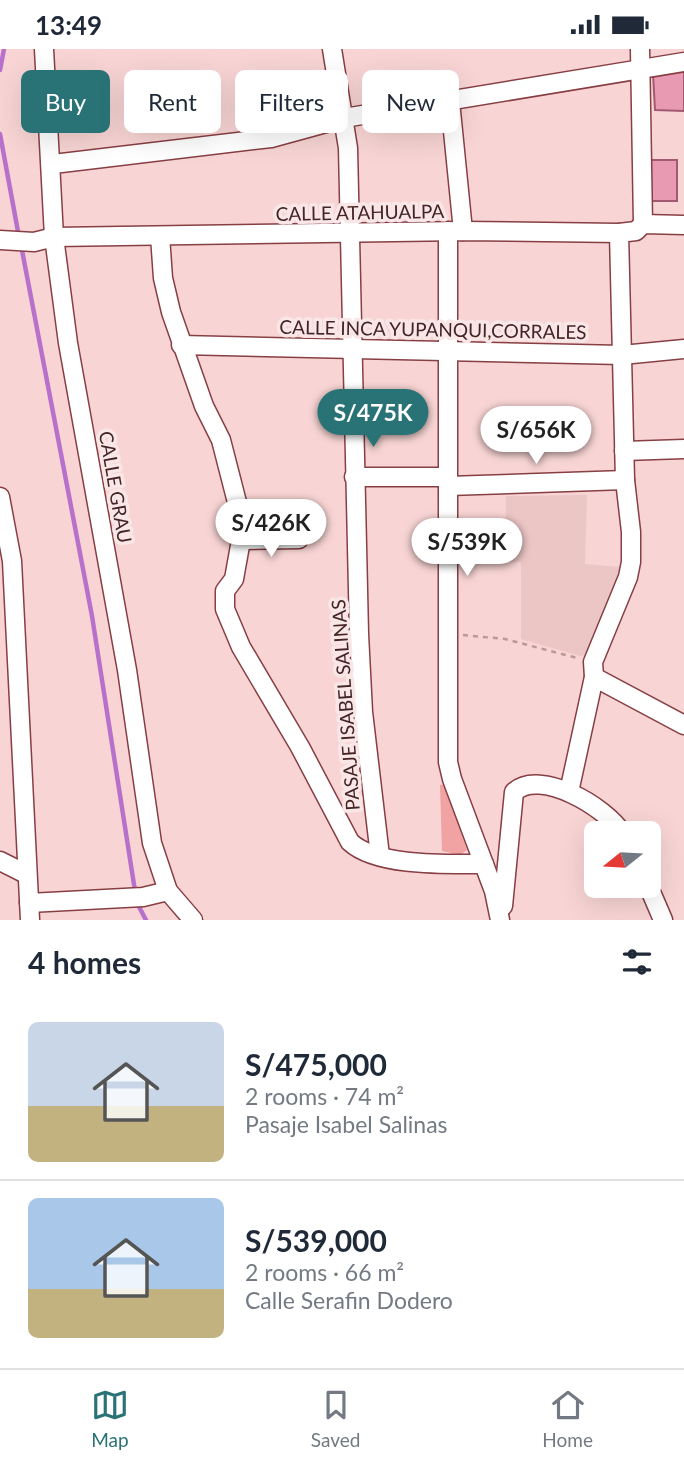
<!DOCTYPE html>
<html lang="en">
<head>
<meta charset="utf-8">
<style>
	body { margin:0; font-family:Lato,sans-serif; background:#f2f2f3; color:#1f2937; height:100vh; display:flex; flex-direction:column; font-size:26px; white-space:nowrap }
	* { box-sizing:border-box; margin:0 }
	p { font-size:23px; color:#747a83 }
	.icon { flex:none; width:38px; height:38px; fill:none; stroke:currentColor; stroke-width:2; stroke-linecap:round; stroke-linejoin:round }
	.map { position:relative; height:871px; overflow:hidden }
	.drawer { display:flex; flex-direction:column; background:#fff; flex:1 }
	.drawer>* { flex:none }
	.top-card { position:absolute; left:21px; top:21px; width:642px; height:63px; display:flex; gap:14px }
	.needle { width:46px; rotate:252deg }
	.buttons { position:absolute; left:584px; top:772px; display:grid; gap:14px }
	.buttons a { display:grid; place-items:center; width:77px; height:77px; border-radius:10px; background:#fff; box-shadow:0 7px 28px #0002; font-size:35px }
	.price { position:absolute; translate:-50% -60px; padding:0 16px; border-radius:24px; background:#fff; color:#222; font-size:23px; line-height:46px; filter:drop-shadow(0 2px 4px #0008) }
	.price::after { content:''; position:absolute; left:50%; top:42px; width:21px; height:16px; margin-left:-10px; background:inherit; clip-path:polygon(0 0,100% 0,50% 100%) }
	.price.selected { background:#297376; color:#fff }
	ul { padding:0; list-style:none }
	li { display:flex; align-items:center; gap:21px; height:175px; padding:0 28px }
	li+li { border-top:2px solid #e0e1e3 }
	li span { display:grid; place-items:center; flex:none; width:196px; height:140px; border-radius:10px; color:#555 }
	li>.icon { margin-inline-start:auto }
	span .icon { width:84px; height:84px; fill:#fffc; stroke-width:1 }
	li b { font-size:30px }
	h2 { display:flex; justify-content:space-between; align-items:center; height:84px; padding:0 28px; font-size:30px }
	.chip { padding:0 24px; border-radius:10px; background:#fff; box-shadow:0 7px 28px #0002; font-size:24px; line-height:63px }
	.chip.selected { background:#297376; color:#fff }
	.status { display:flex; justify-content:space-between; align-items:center; height:49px; padding:0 35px; background:#fff; direction:ltr }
	.status svg { height:19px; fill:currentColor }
	.menu { display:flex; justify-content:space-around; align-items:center; height:98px; border-top:2px solid #e0e1e3; background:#fff; font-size:19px; color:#747a83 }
	.menu a { display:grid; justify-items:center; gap:4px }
	.menu .selected { color:#297376 }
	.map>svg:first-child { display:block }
</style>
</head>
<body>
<div class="status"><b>13:49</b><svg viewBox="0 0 49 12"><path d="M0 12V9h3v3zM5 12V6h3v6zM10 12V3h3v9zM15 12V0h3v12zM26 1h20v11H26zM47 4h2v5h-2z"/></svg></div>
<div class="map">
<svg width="684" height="871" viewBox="0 0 684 871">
	<rect width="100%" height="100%" fill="#f8d5d4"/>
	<path fill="#ecc5c5" d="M587,446L585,515L621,518L590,600L586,606L580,607L521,590V513H505L506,447Z"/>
	<path fill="#f1a3a4" d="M445,735L467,801L460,806L442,802L440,736Z"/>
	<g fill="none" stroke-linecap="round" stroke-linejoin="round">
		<g stroke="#b771ca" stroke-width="4.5">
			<path d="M0,21L4,0"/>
			<path d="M0,85L19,188"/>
			<path d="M21,196L92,567L135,842"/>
			<path d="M137,854L146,871"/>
		</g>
	</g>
	<g fill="#e89ab3" stroke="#a25a72" stroke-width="2">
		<path d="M684,20V62L655,61L653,25Z"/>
		<path d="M644,111H677V152H645Z"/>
	</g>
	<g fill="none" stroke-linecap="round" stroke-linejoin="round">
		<defs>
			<g id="street">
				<path d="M44,0L54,188L68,294L127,621L152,794L168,842L193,871"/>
				<path d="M332,0L348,99L359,585L363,663L380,807"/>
				<path d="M640,0L643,175"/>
				<path d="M450,52L463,182"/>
				<path d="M53,115L271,89L344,69L684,13"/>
				<path d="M448,182V713L452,730L494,842L500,871"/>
				<path d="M160,187L163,229L171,263L204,357L221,391L240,465L241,491L234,530L225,542V560L241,598L300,698L350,793C377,818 448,815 484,815"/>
				<path d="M0,191L34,193L54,188L463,182L619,184L636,182L643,175L684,176"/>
				<path d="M181,296L622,306L684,300"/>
				<path d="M624,402L684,400"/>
				<path d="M354,428H448"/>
				<path d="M448,437L625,431"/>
				<path d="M0,448L12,512L30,871"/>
				<path d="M241,491L299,490"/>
				<path d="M594,628L684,676"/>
				<path d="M569,743L594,628L593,613L628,528L631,513V483L625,431L619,184"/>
				<path d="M0,812L26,825"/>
				<path d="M648,836L663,871"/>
				<path d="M29,854L143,848L168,842"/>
				<path d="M503,857L514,743C540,719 606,758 622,784"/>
			</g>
		</defs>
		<use href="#street" stroke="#873f43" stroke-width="21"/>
		<path stroke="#b99" stroke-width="2.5" stroke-dasharray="5 5" stroke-linecap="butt" d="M463,586L505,590L577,609"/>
		<use href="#street" stroke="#fff" stroke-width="18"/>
	</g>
	<g text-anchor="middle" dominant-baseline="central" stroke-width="7" stroke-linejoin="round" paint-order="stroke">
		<g font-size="19" fill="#452425" stroke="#f9e7e7">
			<text transform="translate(360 163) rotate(-1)">CALLE ATAHUALPA</text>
			<text transform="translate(433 280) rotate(1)">CALLE INCA YUPANQUI,CORRALES</text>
			<text transform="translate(116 438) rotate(80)">CALLE GRAU</text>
			<text transform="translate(345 656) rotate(-94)">PASAJE ISABEL SALINAS</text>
		</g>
	</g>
</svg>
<div class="buttons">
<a><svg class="needle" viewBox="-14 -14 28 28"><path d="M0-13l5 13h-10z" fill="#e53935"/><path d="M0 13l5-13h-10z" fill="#747a83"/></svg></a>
</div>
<b class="price selected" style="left:373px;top:400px">S/475K</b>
<b class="price" style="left:536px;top:417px">S/656K</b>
<b class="price" style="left:271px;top:510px">S/426K</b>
<b class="price" style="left:467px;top:529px">S/539K</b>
<div class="top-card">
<a class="chip selected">Buy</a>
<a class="chip">Rent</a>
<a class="chip">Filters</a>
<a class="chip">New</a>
</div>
</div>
<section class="drawer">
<h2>4 homes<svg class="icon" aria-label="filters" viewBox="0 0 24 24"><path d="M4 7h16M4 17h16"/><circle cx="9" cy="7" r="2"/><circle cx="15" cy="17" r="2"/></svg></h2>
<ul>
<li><span style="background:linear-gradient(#c9d6e8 60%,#c2b280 0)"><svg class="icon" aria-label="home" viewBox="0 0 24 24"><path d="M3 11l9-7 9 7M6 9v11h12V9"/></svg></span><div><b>S/475,000</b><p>2 rooms · 74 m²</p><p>Pasaje Isabel Salinas</p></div></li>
<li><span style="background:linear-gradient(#a9c7e8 65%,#c2b280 0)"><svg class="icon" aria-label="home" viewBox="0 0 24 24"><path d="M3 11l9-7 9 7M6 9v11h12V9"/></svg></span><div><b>S/539,000</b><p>2 rooms · 66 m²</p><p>Calle Serafin Dodero</p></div></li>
</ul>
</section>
<nav class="menu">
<a class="selected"><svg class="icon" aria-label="map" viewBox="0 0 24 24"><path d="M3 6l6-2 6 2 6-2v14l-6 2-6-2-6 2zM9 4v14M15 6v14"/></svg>Map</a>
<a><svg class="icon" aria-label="saved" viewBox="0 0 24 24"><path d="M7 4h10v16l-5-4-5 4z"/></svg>Saved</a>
<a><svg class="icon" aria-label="home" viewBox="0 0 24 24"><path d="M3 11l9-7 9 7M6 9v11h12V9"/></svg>Home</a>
</nav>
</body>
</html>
